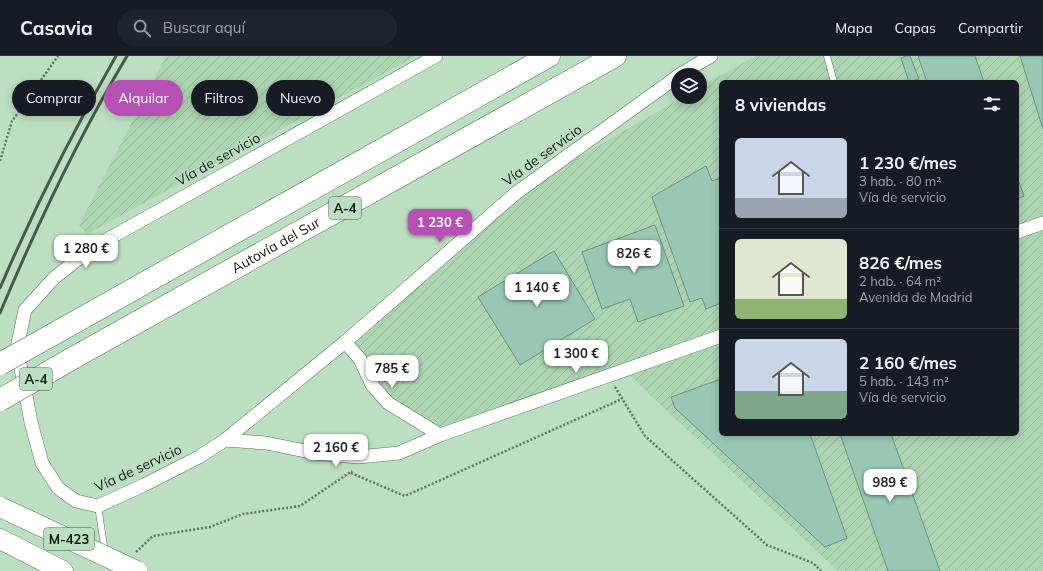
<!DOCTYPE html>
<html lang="es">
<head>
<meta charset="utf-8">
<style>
	body { margin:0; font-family:Mulish,sans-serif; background:#20242c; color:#f1f3f6; height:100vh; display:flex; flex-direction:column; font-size:15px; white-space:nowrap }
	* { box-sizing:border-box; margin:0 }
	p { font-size:13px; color:#9ea1a6 }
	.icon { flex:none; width:22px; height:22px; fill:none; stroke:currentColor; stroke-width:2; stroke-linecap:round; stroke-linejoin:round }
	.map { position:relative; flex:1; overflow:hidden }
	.panel { position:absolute; left:719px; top:24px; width:300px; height:356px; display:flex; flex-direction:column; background:#171b24; border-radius:6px; box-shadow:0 2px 10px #0003 }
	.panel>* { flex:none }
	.banner { position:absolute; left:12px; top:24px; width:380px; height:36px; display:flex; gap:8px }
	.buttons { position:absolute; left:671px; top:12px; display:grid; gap:8px }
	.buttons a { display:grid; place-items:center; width:36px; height:36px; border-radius:50%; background:#171b24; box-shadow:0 2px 10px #0003; font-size:20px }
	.price { position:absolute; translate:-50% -34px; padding:0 9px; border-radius:8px; background:#fff; color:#222; font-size:13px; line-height:26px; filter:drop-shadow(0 1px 2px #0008) }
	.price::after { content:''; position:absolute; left:50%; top:24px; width:12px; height:9px; margin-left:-6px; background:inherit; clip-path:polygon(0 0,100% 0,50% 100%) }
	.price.current { background:#b650b4; color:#fff }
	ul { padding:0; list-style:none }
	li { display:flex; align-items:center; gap:12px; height:100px; padding:0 16px }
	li+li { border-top:1px solid #363941 }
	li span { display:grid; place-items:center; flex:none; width:112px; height:80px; border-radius:6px; color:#555 }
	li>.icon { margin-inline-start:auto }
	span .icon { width:48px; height:48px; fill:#fffc; stroke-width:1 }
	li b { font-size:17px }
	h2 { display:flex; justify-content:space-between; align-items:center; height:48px; padding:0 16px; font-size:17px }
	.chip { padding:0 14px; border-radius:18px; background:#171b24; box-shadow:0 2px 10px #0003; font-size:14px; line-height:36px }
	.chip.current { background:#b650b4; color:#fff }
	header { display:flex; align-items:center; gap:24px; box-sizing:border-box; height:56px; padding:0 20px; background:#171b24; border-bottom:1px solid #363941 }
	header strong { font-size:19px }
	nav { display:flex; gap:22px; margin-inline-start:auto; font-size:14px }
	.search { width:280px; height:36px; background:#20242c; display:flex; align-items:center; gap:10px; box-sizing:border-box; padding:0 14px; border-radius:22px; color:#9ea1a6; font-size:15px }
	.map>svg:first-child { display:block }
</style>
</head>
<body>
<header>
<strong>Casavia</strong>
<div class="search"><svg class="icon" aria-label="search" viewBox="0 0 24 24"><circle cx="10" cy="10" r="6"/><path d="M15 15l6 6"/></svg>Buscar aquí</div>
<nav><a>Mapa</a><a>Capas</a><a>Compartir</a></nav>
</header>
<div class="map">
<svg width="1043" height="515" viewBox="0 0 1043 515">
	<defs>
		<pattern id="industrial-furrows" width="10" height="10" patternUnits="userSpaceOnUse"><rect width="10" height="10" fill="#add5b2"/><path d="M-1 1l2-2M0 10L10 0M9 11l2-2" fill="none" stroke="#94b698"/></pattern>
	</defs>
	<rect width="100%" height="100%" fill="#bddfc1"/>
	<g fill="url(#industrial-furrows)" fill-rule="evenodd">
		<path d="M166,0H416L87,178L79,169Z"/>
		<path d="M755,0H1043V515H838L630,320L440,379L388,347L345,286L516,137L683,41H700V31ZM721,26H1017V378H721Z"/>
	</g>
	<g fill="#9ac8b5" stroke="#679382">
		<path d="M906,0H910L919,23L909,26L901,2Z"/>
		<path d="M918,0H975L984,26H927Z"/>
		<path d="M1020,0H1043V73Z"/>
		<path d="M706,110L712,125L721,122V247L706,253L702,242L690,246L652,141Z"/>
		<path d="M1017,121L1024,140L1017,143Z"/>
		<path d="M655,169L684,250L638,266L630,243L602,253L582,196Z"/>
		<path d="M554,195L595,263L520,309L478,241Z"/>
		<path d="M721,323V378H810L847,482L825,491L675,352L671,341Z"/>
		<path d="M840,378H891L940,515H888Z"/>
	</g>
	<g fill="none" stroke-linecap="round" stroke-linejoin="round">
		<defs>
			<g id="lane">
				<path d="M827,0L834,26"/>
				<path d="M98,450L105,496"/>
			</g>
			<g id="street">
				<path d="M436,0L92,192L54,222L25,254L17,292L31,366L42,407L58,432L76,445L98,450L144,429L199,401L225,384L345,286L516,137L678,20"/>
				<path d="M679,19L711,0"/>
				<path d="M1017,176L1043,167"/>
				<path d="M345,286L360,303L372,329L388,347L440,379"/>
				<path d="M225,384L266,387L315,397L358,401L399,397L440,379L721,280"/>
			</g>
			<path id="primary" d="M0,483L63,515"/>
			<g id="highway">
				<path d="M59,275L549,0"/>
				<path id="s1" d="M73,302L615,0"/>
			</g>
		</defs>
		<use href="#lane" stroke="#547258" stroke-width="7"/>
		<use href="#street" stroke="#547258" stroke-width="14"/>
		<use href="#primary" stroke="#547258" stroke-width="21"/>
		<use href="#highway" stroke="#547258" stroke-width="23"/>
		<g stroke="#5c725f" stroke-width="2.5" stroke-dasharray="2 2" stroke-linecap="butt">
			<path d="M0,105L12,65L58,0"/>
			<path d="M615,331L645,380L767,489L813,507L821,515"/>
			<path d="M351,417L405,440L622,343"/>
			<path d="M136,496L153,480L210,471L243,458L300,450L352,415"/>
		</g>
		<use href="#lane" stroke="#fff" stroke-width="6"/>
		<use href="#street" stroke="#fff" stroke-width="13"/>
		<use href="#primary" stroke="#fff" stroke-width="20"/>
		<use href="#highway" stroke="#fff" stroke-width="22"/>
		<g stroke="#475a4a" stroke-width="3">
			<path d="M0,232C34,153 73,75 116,0"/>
			<path d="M0,257C37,169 78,82 127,0"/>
		</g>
		<defs>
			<path id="primary-bridge" d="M0,451L137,515"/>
			<g id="highway-bridge">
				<path d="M0,308L59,275"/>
				<path d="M0,344L73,302"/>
			</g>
		</defs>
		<use href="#primary-bridge" stroke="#547258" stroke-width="21" stroke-linecap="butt"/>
		<use href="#highway-bridge" stroke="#547258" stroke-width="23" stroke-linecap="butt"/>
		<use href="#primary-bridge" stroke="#fff" stroke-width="20"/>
		<use href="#highway-bridge" stroke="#fff" stroke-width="22"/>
	</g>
	<g text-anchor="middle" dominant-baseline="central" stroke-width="3" stroke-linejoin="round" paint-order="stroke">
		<g fill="#bddfc1" stroke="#415444" stroke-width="1">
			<rect x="329" y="141" width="32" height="22" rx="3"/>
			<rect x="20" y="312" width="32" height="22" rx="3"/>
			<rect x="44" y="472" width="50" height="22" rx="3"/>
		</g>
		<g font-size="13" font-weight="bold" fill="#0c180e">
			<text x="345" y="152">A-4</text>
			<text x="36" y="323">A-4</text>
			<text x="69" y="483">M-423</text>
		</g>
		<g font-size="14" fill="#0c180e" stroke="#bddfc1">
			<text transform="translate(542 99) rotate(-36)">Vía de servicio</text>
			<text transform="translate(218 103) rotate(-29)">Vía de servicio</text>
			<text stroke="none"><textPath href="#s1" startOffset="232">Autovía del Sur</textPath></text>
			<text transform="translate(138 412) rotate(-25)">Vía de servicio</text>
		</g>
	</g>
</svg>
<div class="buttons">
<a><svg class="icon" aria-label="layers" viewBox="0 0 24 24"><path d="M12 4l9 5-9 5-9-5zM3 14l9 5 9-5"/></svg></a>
</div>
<b class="price current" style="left:440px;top:187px">1 230 €</b>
<b class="price" style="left:86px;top:213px">1 280 €</b>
<b class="price" style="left:634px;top:218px">826 €</b>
<b class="price" style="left:537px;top:252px">1 140 €</b>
<b class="price" style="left:576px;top:318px">1 300 €</b>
<b class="price" style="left:392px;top:333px">785 €</b>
<b class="price" style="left:336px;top:412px">2 160 €</b>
<b class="price" style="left:890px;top:447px">989 €</b>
<div class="banner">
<a class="chip">Comprar</a>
<a class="chip current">Alquilar</a>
<a class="chip">Filtros</a>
<a class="chip">Nuevo</a>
</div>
<section class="panel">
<h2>8 viviendas<svg class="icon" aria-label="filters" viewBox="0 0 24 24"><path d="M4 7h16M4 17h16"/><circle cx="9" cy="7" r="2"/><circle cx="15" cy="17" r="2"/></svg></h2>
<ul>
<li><span style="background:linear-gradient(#c9d6e8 75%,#9aa5b1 0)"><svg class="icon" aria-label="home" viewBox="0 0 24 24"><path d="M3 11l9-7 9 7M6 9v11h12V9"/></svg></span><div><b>1 230 €/mes</b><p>3 hab. · 80 m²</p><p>Vía de servicio</p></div></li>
<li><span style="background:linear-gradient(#dfe7d0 75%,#8fb573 0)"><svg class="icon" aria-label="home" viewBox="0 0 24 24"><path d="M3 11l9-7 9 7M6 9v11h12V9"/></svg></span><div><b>826 €/mes</b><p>2 hab. · 64 m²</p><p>Avenida de Madrid</p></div></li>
<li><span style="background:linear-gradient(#c9d6e8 65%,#7fa58c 0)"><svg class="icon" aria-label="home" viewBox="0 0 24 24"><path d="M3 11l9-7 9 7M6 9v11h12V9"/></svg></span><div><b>2 160 €/mes</b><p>5 hab. · 143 m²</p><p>Vía de servicio</p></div></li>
</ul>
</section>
</div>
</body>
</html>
